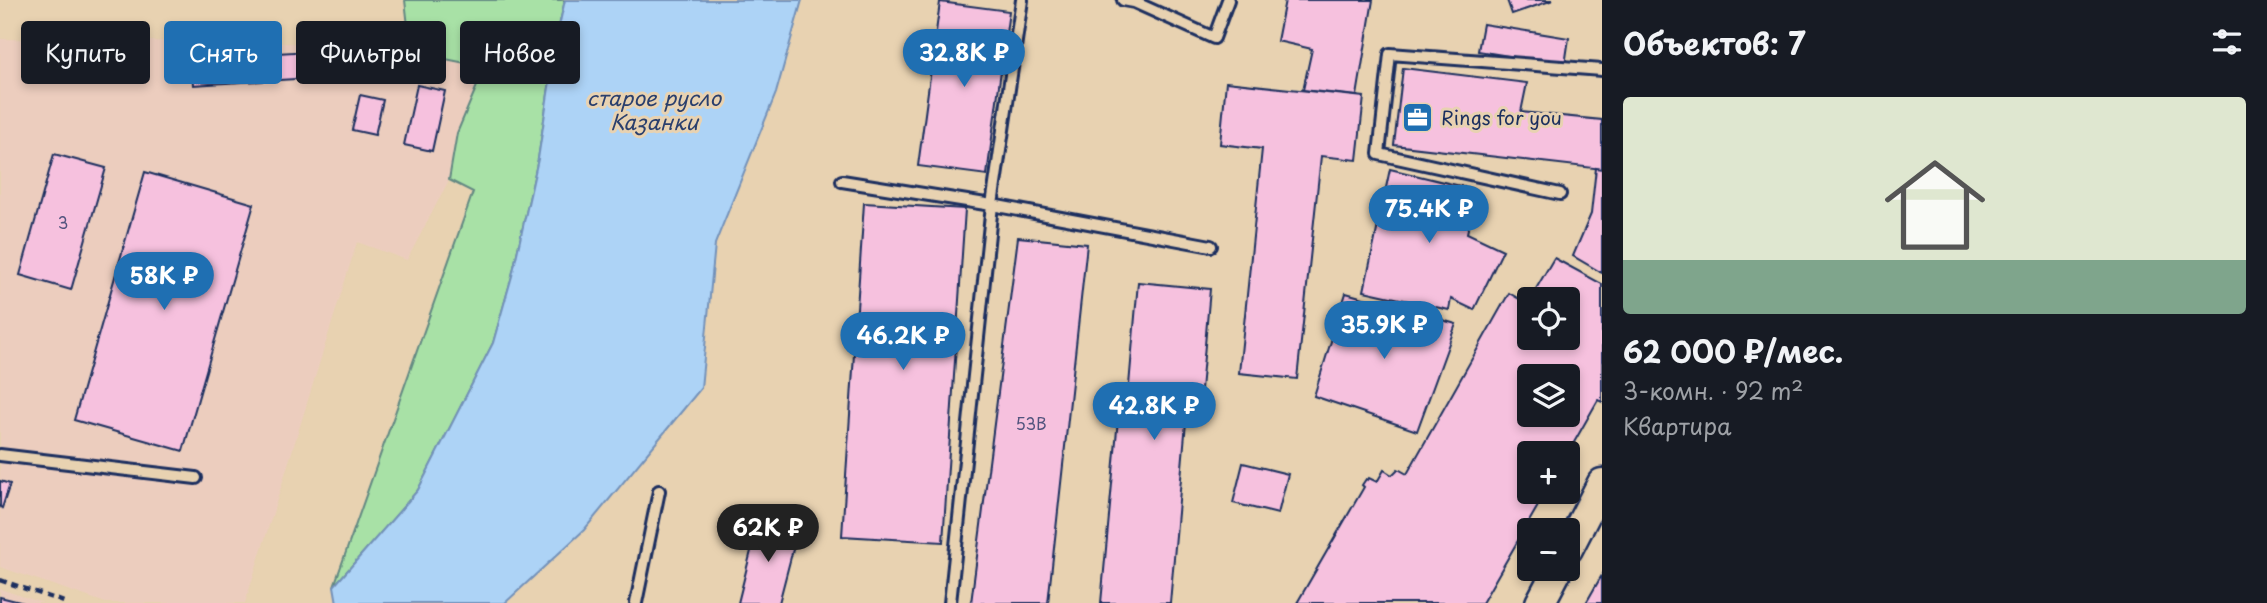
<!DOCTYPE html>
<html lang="ru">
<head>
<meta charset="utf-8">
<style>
	body { margin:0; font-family:"Playpen Sans",sans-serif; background:#242831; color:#f1f3f6; height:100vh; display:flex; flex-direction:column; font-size:26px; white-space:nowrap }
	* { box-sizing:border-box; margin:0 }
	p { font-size:23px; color:#9ea1a6 }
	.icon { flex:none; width:38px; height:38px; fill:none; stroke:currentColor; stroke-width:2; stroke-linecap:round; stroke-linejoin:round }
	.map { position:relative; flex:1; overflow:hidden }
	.side { display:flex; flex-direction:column; background:#171b24; width:665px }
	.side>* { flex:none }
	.top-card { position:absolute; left:21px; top:21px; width:665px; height:63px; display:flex; gap:14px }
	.buttons { position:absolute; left:1517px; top:287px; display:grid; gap:14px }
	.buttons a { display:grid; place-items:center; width:63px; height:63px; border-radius:7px; background:#171b24; box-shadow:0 4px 10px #0003; font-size:35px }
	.price { position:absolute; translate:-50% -60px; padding:0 16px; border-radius:24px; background:#1f6fb2; color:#fff; font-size:23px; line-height:46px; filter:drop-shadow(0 2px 4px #0008) }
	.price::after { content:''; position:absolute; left:50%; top:42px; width:21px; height:16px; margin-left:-10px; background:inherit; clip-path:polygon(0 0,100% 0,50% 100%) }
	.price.on { background:#222; color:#fff }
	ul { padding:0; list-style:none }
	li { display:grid; align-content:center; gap:14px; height:371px; padding:0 21px }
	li+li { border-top:2px solid #363941 }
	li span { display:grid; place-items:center; height:217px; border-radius:7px; color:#555 }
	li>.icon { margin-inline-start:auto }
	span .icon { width:126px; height:126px; fill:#fffc; stroke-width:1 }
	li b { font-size:30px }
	h2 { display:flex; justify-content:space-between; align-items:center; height:84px; padding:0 21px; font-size:30px }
	.tag { padding:0 24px; border-radius:7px; background:#171b24; box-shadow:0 4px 10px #0003; font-size:24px; line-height:63px }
	.tag.on { background:#1f6fb2; color:#fff }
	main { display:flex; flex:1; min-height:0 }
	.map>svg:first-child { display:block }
</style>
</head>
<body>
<main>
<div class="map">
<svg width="1602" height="603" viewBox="0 0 1602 603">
	<rect width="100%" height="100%" fill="#e8d2b1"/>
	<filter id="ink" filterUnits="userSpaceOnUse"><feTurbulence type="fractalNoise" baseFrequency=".0143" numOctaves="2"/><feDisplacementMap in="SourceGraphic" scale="14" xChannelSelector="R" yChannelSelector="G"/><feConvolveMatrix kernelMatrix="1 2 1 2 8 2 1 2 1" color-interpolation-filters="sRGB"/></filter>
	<g filter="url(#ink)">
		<g fill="#eccdbe">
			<path d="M0,39L362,44L485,67L457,133L449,180L407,260L357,242L245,603H106L0,567Z"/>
			<path d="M0,589L43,603H0Z"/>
		</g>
		<path fill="#a8e1a6" stroke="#628882" stroke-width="2" d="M405,0H565L557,35L538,159L512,276L493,343L418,490L334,586L473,192L449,180L457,133L485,67L411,52Z"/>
		<path fill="#add3f6" stroke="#7391b9" stroke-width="2" d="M565,0H802L776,93L715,244L701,388L584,530L505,603H337L334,586L418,490L493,343L512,276L538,159L557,35Z"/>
		<g fill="#f6c1de" stroke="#1b2f5e" stroke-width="2" fill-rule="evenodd">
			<path d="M1285,0H1373L1357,96L1303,90L1312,49L1277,41Z"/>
			<path d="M1507,0H1553L1512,14Z"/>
			<path d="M940,2L1009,11L987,175L918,166Z"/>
			<path d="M1483,24L1569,38L1565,65L1478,51Z"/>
			<path d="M311,51L312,78L193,85L191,58Z"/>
			<path d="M1403,68L1527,83L1521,112L1602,120V169L1394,145Z"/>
			<path d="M1226,82L1364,97L1357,160L1321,156L1297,379L1239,373L1262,149L1220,144Z"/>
			<path d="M417,85L445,91L432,151L404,145Z"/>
			<path d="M360,95L383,100L375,135L352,130Z"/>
			<path d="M54,154L106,168L71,290L20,275Z"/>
			<path d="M1596,168L1602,169V273L1573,256L1591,214Z"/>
			<path d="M1390,169L1477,190L1467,233L1503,250L1474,310L1451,299L1449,310L1364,291Z"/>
			<path d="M145,172L254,204L183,451L74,420Z"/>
			<path d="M864,203L965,209L943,542L842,536Z"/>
			<path d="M1018,237L1087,244L1048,603H971Z"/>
			<path d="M1554,258L1602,284V402L1598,400L1568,453H1530V492H1546L1482,603H1297L1364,487L1362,485L1366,479L1368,480L1369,478L1377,482L1384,470L1392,475L1398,469L1407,474L1509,293L1528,304L1530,300V338H1568V299H1530ZM1530,376H1568V415H1530Z"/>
			<path d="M1138,282L1210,289L1198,423L1186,422L1170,603H1101L1120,397H1128Z"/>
			<path d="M1346,293L1456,324L1417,431L1314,396Z"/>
			<path d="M1243,463L1288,474L1278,514L1233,503Z"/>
			<path d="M0,481L10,484L2,508L0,507Z"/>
			<path d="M759,519L798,530L779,603H738Z"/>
			<path d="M1602,575V603H1586Z"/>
			<path d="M0,597L24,603H0Z"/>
		</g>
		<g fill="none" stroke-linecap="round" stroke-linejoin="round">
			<defs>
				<g id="lane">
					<path d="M1123,0L1134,2L1214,38L1228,0"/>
					<path d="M842,181L992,205L1211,246"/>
					<path d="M1560,194L1379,154L1390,54L1602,70"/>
					<path d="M0,455L196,478"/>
					<path d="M636,603L659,491"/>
					<path d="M950,603L992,205L1022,0"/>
				</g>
				<g id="secondary">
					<path d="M1568,549L1602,483"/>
					<path d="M1540,603L1558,569"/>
				</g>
			</defs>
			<use href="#lane" stroke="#1b2f5e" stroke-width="16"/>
			<use href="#secondary" stroke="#1b2f5e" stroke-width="33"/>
			<path stroke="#1b2f5e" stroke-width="4.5" stroke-dasharray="7 5" stroke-linecap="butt" d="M0,580L67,603"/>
			<use href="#lane" stroke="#e8d2b1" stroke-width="10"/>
			<use href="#secondary" stroke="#e8d2b1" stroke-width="28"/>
		</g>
	</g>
	<defs>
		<symbol id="office-square" viewBox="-11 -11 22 22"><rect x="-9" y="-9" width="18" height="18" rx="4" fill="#1f6fb2" stroke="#e8d2b1"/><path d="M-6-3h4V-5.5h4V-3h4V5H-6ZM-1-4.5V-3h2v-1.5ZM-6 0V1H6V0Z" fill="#fff"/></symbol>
	</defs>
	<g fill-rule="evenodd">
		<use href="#office-square" x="1400" y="100" width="35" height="35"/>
	</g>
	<g text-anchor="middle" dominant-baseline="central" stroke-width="6" stroke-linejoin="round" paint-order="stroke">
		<g font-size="16" fill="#52547e">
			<text x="63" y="222">3</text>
			<text x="1031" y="423">53В</text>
		</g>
		<g font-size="19" fill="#1b2f5e" stroke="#e8d2b1" text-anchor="start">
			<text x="1441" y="117">Rings for you</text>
		</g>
		<g font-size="21" font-style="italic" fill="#2a3f6d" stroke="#e8d2b1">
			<text x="654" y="97">старое русло<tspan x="654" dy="24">Казанки</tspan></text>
		</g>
	</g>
</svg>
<div class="buttons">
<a><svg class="icon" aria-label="locate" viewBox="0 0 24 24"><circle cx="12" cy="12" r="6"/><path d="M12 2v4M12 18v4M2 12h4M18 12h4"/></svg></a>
<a><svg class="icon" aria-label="layers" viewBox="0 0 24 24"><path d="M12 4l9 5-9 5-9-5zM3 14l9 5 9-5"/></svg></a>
<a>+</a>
<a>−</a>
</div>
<b class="price" style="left:964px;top:89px">32.8K ₽</b>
<b class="price" style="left:1429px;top:245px">75.4K ₽</b>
<b class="price" style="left:164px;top:312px">58K ₽</b>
<b class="price" style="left:1384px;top:361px">35.9K ₽</b>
<b class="price" style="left:903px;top:372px">46.2K ₽</b>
<b class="price" style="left:1154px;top:442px">42.8K ₽</b>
<b class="price on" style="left:768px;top:564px">62K ₽</b>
<div class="top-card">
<a class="tag">Купить</a>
<a class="tag on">Снять</a>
<a class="tag">Фильтры</a>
<a class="tag">Новое</a>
</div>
</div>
<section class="side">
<h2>Объектов: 7<svg class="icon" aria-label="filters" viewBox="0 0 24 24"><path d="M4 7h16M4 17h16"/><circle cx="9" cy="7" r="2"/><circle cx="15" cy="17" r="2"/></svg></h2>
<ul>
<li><span style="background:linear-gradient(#dfe7d0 75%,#7fa58c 0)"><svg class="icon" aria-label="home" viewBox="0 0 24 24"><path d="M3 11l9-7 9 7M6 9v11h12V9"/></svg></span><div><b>62 000 ₽/мес.</b><p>3-комн. · 92 m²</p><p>Квартира</p></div></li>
</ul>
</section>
</main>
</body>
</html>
